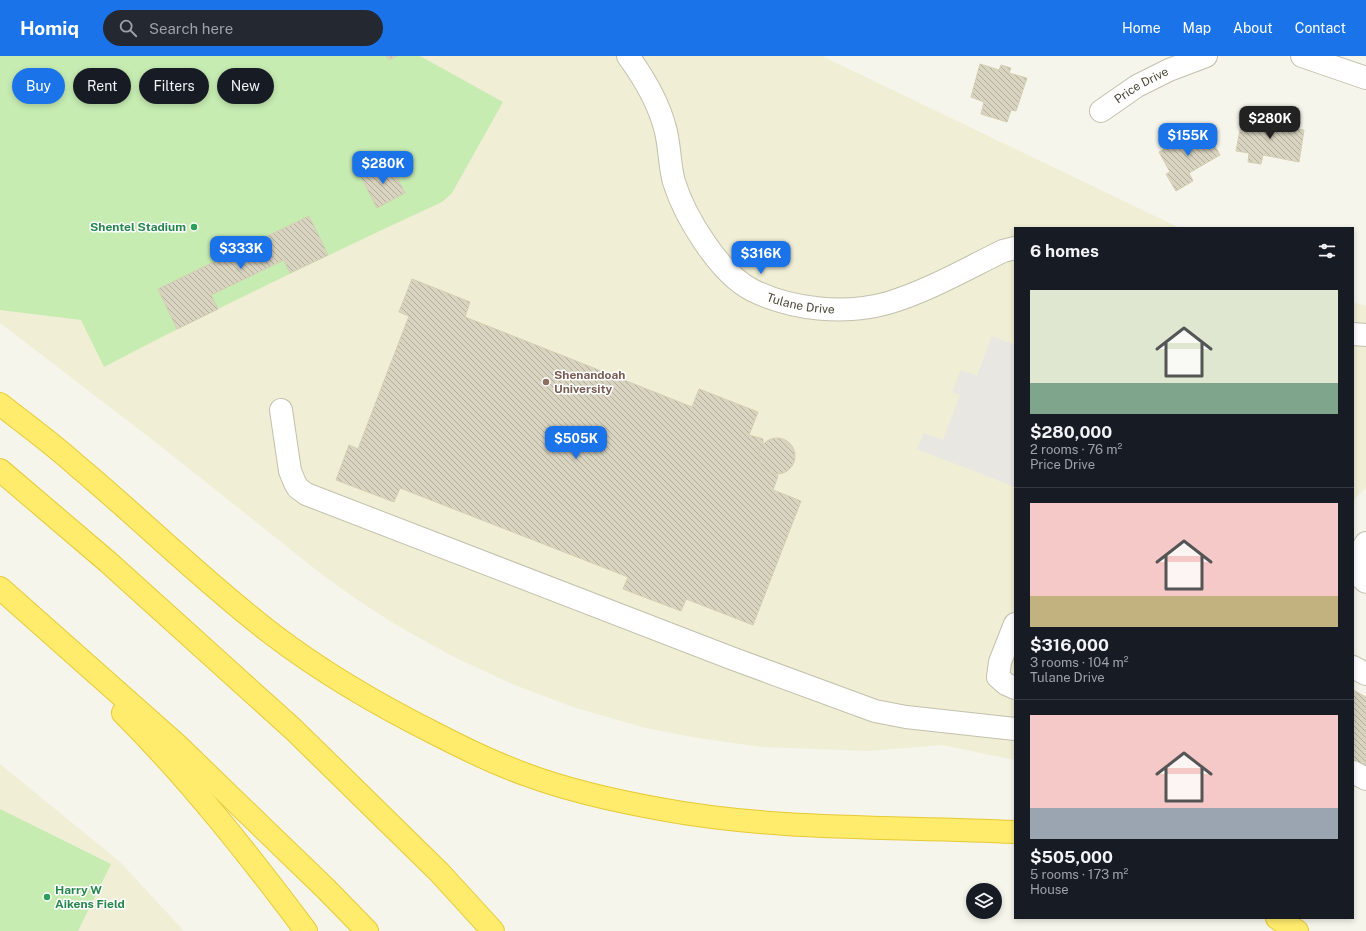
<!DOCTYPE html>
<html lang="en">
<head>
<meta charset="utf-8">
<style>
	body { margin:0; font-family:"Public Sans",sans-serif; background:#242831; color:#f1f3f6; height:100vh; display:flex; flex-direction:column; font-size:15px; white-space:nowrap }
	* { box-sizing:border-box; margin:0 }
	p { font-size:13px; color:#9ea1a6 }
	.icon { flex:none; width:22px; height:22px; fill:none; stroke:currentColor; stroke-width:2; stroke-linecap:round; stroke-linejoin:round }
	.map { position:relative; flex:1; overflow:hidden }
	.sheet { position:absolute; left:1014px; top:171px; width:340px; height:692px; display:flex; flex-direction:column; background:#171b24; border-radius:0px; box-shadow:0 2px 6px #0003 }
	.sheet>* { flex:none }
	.guide { position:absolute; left:12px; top:12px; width:380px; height:36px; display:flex; gap:8px }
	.tools { position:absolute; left:966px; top:827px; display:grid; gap:8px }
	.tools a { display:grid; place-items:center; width:36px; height:36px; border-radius:50%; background:#171b24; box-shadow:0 2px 6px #0003; font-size:20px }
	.price { position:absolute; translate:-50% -34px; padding:0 9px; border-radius:8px; background:#1a73e8; color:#fff; font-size:13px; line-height:26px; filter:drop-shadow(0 1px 2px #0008) }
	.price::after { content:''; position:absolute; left:50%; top:24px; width:12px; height:9px; margin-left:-6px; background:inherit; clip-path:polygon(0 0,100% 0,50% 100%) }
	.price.current { background:#222; color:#fff }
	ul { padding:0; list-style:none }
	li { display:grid; align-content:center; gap:8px; height:212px; padding:0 16px }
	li+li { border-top:1px solid #363941 }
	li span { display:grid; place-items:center; height:124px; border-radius:0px; color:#555 }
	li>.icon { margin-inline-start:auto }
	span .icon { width:72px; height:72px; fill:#fffc; stroke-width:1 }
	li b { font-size:17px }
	h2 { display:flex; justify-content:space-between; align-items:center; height:48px; padding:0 16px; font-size:17px }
	.tag { padding:0 14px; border-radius:18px; background:#171b24; box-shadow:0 2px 6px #0003; font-size:14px; line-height:36px }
	.tag.current { background:#1a73e8; color:#fff }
	header { display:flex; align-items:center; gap:24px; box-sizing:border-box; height:56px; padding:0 20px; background:#1a73e8; color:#fff }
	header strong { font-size:19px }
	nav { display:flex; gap:22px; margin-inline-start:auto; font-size:14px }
	.search { width:280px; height:36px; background:#242831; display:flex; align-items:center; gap:10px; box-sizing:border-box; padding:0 14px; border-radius:22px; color:#9ea1a6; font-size:15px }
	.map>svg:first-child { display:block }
</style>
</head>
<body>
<header>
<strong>Homiq</strong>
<div class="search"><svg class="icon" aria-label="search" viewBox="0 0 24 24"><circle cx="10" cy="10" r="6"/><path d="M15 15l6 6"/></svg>Search here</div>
<nav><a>Home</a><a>Map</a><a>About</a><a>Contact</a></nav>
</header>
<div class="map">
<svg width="1366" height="875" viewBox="0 0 1366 875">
	<defs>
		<pattern id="building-back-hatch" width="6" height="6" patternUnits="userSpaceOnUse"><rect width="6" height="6" fill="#d9d4c0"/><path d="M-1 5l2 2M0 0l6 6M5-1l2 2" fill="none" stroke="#b2ae9d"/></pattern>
	</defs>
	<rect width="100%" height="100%" fill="#f6f5eb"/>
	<g fill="#f0eed5">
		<path d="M0,0H822L1180,172H1015V704L942,689L868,695L762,691L698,682L645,672L573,651L512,628L452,600L423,584L393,567L359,545L324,520L154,385L0,267Z"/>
		<path d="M1353,246L1366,250V431L1353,445Z"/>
		<path d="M0,708L120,806L184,875H0Z"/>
	</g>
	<g fill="#c6ecb2">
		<path d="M0,0H420L503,46L452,137L442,146C328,199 215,253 104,311L81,264L0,254Z"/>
		<path d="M0,753L111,808L78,875H0Z"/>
	</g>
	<path fill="#e8e7e2" d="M992,280L1015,289V431L917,393L924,377L943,384L960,339L952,336L961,314L977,320Z"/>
	<g fill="url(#building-back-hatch)" stroke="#d4ceb2">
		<path d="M386,0H397L389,4Z"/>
		<path d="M980,8L999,14L1001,9L1011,12L1009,17L1027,22L1016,55L1011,54L1007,66L981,58L984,46L971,41Z"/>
		<path d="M1257,61L1289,67L1288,71L1304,74L1299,106L1263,99L1261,108L1248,106L1249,97L1236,95L1242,63L1256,66Z"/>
		<path d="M1204,71L1220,99L1189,117L1193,125L1176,135L1166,118L1170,116L1159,96Z"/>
		<path d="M389,106L405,137L377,152L361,121Z"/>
		<path d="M309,160L328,199L290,217L284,204L211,239L218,253L177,273L158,233Z"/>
		<path d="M412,223L470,246L465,261L692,351L699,333L758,356L749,379L763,383V389L760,401L761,406L765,413L778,420L773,434L801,445L753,569L686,543L681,555L623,533L628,521L400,432L394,446L336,424L349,389L358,393L409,260L399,256Z"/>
		<circle cx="777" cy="400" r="18"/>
		<path d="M1353,634L1366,641V712L1353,705Z"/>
	</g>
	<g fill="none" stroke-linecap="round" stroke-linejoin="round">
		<defs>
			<g id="minor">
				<path id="s1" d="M628,0C644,22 658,45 665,72C670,89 669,108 674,126C685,161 719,217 752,234C792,254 845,259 888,247C928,235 966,213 1003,195L1015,192"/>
				<path d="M1302,0L1366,22"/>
				<path id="s2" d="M1101,55L1137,30L1169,14L1206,0"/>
				<path d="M1353,278L1366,279"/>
				<path d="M281,354L290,415L295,427L298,432L306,438L731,602L875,655L906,661L1015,673"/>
				<path d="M1366,487L1357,501L1358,519L1366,526"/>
				<path d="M1015,568L1000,606L998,621L1006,628L1015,632"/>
				<path d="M1353,611L1366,618"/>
				<path d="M1353,716L1366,723"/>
			</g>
			<g id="highway">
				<path d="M0,348C25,368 52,387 76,409C142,464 203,525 272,578C323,617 380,650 438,679C467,694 496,708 527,719C570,735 616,745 660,753C777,775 897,770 1015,776"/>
				<path d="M0,414L108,506L293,673L439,816L493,875"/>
				<path d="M0,532L176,688L326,833L367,875"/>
				<path d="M123,657C190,724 249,799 306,875"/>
				<path d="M1277,862L1297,875"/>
			</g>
		</defs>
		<use href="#minor" stroke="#c3c0ad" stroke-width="24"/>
		<use href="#highway" stroke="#e6c935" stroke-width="24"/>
		<use href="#minor" stroke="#fff" stroke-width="22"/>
		<use href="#highway" stroke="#ffec6d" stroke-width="22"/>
	</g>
	<g fill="#2e9e5b" stroke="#fff" stroke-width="1.5">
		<circle cx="194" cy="171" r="4"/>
		<circle cx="47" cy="841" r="4"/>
	</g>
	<circle fill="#8d6e63" stroke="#fff" stroke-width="1.5" cx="546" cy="326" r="4"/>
	<g text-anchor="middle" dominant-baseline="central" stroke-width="3" stroke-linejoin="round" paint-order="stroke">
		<g font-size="12" fill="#4b4838" stroke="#fff">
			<text stroke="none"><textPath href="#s2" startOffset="48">Price Drive</textPath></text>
			<text stroke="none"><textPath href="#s1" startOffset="323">Tulane Drive</textPath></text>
		</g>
		<g font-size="12" font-weight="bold" fill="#27864d" stroke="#fff" text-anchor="end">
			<text x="186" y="171">Shentel Stadium</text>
			<text x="55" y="834" text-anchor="start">Harry W<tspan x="55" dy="14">Aikens Field</tspan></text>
		</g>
		<g font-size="12" font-weight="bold" fill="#785e54" stroke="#fff" text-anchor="start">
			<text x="554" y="319">Shenandoah<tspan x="554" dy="14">University</tspan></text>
		</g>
	</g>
</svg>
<div class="tools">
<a><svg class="icon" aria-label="layers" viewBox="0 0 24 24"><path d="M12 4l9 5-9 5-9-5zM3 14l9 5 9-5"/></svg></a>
</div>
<b class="price current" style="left:1270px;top:84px">$280K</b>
<b class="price" style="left:1188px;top:101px">$155K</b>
<b class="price" style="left:383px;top:129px">$280K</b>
<b class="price" style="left:241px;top:214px">$333K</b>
<b class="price" style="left:761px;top:219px">$316K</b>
<b class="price" style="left:576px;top:404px">$505K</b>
<div class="guide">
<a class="tag current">Buy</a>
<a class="tag">Rent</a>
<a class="tag">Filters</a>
<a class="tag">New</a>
</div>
<section class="sheet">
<h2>6 homes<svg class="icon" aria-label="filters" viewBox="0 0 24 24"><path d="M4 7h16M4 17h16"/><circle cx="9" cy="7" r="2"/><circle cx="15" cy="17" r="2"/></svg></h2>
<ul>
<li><span style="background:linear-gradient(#dfe7d0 75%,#7fa58c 0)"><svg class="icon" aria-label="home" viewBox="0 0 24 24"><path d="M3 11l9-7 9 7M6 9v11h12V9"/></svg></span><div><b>$280,000</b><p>2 rooms · 76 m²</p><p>Price Drive</p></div></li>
<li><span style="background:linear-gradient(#f6c9c9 75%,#c2b280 0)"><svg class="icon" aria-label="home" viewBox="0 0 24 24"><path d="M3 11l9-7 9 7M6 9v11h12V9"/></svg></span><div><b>$316,000</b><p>3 rooms · 104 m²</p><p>Tulane Drive</p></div></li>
<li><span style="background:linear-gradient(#f6c9c9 75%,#9aa5b1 0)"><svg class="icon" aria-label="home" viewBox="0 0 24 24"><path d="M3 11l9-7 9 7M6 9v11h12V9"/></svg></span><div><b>$505,000</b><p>5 rooms · 173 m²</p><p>House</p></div></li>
</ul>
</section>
</div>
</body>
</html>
